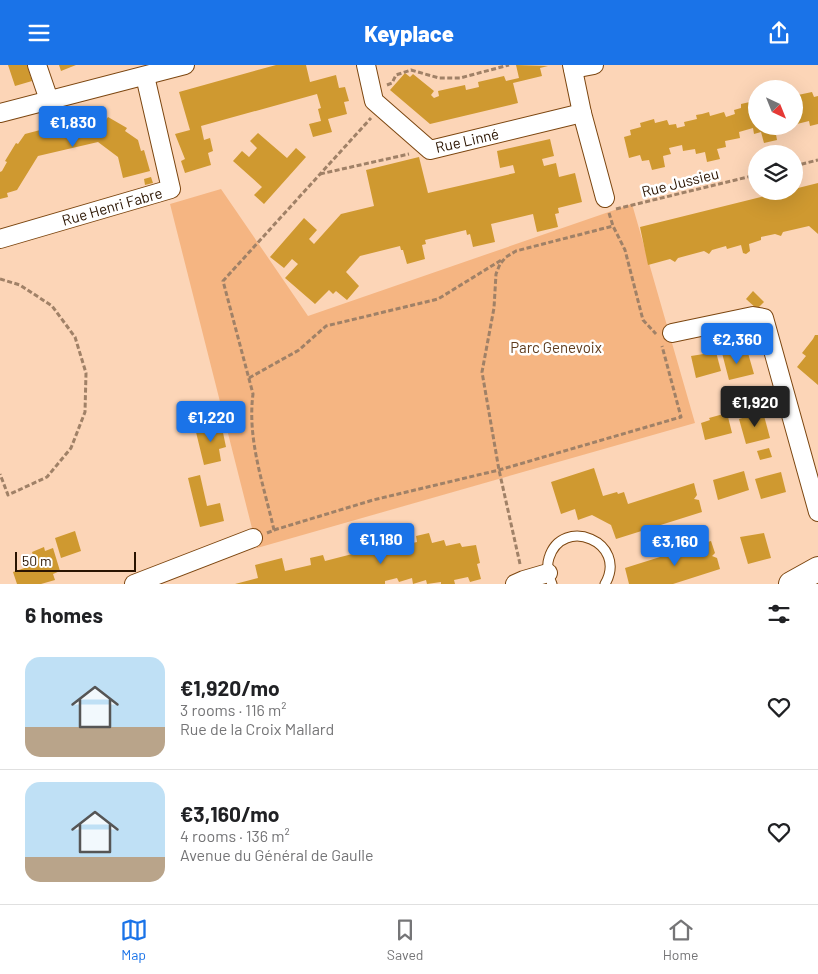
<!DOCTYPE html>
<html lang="en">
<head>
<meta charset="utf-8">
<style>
	body { margin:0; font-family:Barlow,sans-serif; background:#f6f6f6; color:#202124; height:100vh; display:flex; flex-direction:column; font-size:19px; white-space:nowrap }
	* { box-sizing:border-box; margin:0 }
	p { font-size:16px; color:#757577 }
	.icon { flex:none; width:28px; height:28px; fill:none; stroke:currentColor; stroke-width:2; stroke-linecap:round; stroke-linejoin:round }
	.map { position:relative; height:519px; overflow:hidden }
	.sheet { display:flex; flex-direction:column; background:#fff; flex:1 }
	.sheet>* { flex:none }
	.needle { width:32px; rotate:137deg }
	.fabs { position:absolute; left:748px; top:15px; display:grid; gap:10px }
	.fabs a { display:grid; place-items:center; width:55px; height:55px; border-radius:50%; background:#fff; box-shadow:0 5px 20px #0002; font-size:25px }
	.scale { position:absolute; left:15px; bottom:12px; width:121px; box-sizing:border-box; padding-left:5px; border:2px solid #2a1401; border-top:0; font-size:14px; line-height:18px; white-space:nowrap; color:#2a1401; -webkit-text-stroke:4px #fff; paint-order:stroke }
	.price { position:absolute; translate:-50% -42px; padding:0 11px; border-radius:5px; background:#1a73e8; color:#fff; font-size:16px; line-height:32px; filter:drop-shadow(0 1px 2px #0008) }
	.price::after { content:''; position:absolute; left:50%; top:30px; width:15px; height:11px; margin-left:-8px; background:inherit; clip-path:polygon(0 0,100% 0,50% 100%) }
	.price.current { background:#222; color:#fff }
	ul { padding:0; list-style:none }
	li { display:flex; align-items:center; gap:15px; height:125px; padding:0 25px }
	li+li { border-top:1px solid #e0e0e0 }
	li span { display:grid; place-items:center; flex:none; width:140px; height:100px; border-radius:15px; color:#555 }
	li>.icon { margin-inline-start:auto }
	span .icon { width:60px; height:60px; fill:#fffc; stroke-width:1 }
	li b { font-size:21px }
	h2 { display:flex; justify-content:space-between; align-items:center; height:60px; padding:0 25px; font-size:21px }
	header { display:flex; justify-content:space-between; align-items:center; height:65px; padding:0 25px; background:#1a73e8; color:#fff; font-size:22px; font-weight:800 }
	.tab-bar { display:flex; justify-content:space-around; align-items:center; height:70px; border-top:1px solid #e0e0e0; background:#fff; font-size:14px; color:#757577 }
	.tab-bar a { display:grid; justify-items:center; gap:2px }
	.tab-bar .current { color:#1a73e8 }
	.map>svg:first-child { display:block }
</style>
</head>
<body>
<header><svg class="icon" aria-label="menu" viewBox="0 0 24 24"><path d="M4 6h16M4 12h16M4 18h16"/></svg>Keyplace<svg class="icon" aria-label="share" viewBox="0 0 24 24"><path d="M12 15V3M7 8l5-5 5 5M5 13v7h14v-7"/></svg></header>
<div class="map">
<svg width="818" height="519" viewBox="0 0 818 519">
	<rect width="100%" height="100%" fill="#fcd5b7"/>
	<path fill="#f5b582" d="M221,124L308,251L632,139L695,358L257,483L170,139Z"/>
	<g fill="#cf9930">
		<path d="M8,0H27L32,16L15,21Z"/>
		<path d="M59,0H76L61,6Z"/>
		<path d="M276,0H306L310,17L336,10L339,23L345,22L349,36L344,37L347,49L328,54L332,67L313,72L309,59L321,56L318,44L321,43L317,29L201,61L204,75L210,73L213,86L208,88L211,100L185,108L181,96L185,94L175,69L190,65L179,27Z"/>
		<path d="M516,0L548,1L540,3L542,11L513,18L518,38L430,59L390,25L405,8L410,12L413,9L434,26L431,30L434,33L439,31L438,26L465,20L466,25L479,22L478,17L504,11L506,16L519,13Z"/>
		<path d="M756,27V61H782L775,64L777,75L764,78L761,67L754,69L753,63L739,67L740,73L725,76L726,82L717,84L720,94L707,97L705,87L696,89L695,84L683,86L682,80L669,83L671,89L663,91L665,102L652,105L649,95L642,96L640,90L629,93L624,72L631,70L630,65L641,62L640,58L654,54L655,58L667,55L669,60L676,59L677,63L685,61L684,57L697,54L696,50L702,49L709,47L710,51L724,47L726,52L735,49L734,45L741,43V39L754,36L752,28Z"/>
		<path d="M812,27L814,32L818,31V59L810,61L809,56L797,59L795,53H794V36L799,34L798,30Z"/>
		<path d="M97,50L106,55L108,52L127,63L125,66L138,75L141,86L144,85L150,106L123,113L118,92L98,77L38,91L17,125L7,128L8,132L0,134V107L2,106L7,97L5,96L16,78L18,79L25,69Z"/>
		<path d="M258,68L287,93L296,83L306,92L264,139L254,130L262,122L233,96L242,86L249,92L257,83L250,76Z"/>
		<path d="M550,74L554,91L542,94L544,101L556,98L559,112L575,108L582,137L558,143L559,148L555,149L558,162L537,167L533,149L491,159L495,177L473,182L470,169L467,170L466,165L425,175L426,179L422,180L425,194L407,199L403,185H401L400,181L360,191L346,207L359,221L347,235L336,226L333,229L329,225L315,239L285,213L298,199L292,194L284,203L270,192L304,153L317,165L309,174L314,179L341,149L374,141L366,105L419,92L428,128L515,108L513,100L500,103L497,86Z"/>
		<path d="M151,112L153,118L145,120L144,114Z"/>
		<path d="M818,118V169L809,161L783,167L781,171L775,169L761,172V175L749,179L750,186L746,189L743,188L741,180L727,184L726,181L712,185L709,189L704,186L678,193L675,197L670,194L648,200L640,162L785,126H794V124Z"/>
		<path d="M753,226L764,237L757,244L746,234Z"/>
		<path d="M815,270H818V320L797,302L806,291L802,288L813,274Z"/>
		<path d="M735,285L737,291L748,288L754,309L729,315L722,288Z"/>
		<path d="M716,287L721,306L696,313L691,291Z"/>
		<path d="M763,347L770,373L746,379L739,354Z"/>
		<path d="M727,348L732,368L705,375L701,358L710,355L709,353Z"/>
		<path d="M221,358L226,382L219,384L221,396L204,400L195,363Z"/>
		<path d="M769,383L772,392L760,395L757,386Z"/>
		<path d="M594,403L603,431L617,427L618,429L624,427L628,439L694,418L697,430L694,434L699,435L702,447L616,474L611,460L592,450L578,455L575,444L561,449L551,417Z"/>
		<path d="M744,406L749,425L718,435L713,415Z"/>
		<path d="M781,407L786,427L761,434L755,414Z"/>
		<path d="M200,410L207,441L220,438L224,456L200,462L188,413Z"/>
		<path d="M75,466L81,486L61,493L55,473Z"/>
		<path d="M429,468L432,478L444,475L446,481L460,478L462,482L476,480L480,498L477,499L481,514L470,517L468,512L454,515L455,519H441V517L427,519L426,515L413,519L412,513L399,517L397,513L385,516V519H235L258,513L255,500L282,493L285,506L311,500L310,493L323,490L325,496L364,486L361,472L373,469L376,479L388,476L390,483L417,477L416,471Z"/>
		<path d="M764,468L771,493L748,499L740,472Z"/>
		<path d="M711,476L715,488L712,491L717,493L720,504L673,519H629L625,503Z"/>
		<path d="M44,482L45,486L53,483L60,506L53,509L55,515L41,519H17L13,507L36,499L32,487Z"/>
	</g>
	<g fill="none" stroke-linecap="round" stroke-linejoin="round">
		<defs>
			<path id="lane" d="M552,519C548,510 546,502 549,493C562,450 629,477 605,519"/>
			<g id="street">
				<path d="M37,0L49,35"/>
				<path d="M366,0L374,36L430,85L582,48"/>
				<path d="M572,0L582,48L605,133"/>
				<path d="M573,4L594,0"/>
				<path d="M0,48L185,0"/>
				<path d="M0,174L171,124L145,11"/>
				<path d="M672,268L753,251L764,253L818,447"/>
				<path d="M134,519L253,473"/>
				<path d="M515,519L524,515L548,508"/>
			</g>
			<path id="secondary" d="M791,519L818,504"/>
		</defs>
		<use href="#lane" stroke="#7c4610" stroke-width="11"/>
		<use href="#street" stroke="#7c4610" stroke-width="20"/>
		<use href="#secondary" stroke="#7c4610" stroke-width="26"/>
		<g stroke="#a08167" stroke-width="3" stroke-dasharray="5 2.5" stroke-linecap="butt">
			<path d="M387,20L392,18L396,10L411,5L439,13H460L509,0"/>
			<path d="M794,101L818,95"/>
			<path d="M320,109L409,89"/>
			<path d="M616,144L756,110"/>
			<path d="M609,148L613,161L625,185L643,255L656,269"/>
			<path d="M0,214L20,220L52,241L75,272L86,308L85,347L71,383L47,412L8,430L0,409"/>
			<path d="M249,313L299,285L326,261L438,234L503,194"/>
			<path d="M274,465L373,435L499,405L681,352L662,281"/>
			<path d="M267,468L274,465C264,421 247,375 253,329L223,216L371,53"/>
			<path d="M520,499L499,405L482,307L494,243L496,209L500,199L506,192L516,186L613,161"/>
		</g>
		<use href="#lane" stroke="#fff" stroke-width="9"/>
		<use href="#street" stroke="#fff" stroke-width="18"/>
		<use href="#secondary" stroke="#fff" stroke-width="24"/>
	</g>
	<g text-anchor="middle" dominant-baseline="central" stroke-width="5" stroke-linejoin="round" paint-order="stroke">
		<g font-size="15" fill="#2a1401" stroke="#fff">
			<text transform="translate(467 75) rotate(-13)">Rue Linné</text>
			<text transform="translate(680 117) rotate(-14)">Rue Jussieu</text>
			<text transform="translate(112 141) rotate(-16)">Rue Henri Fabre</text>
		</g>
		<g font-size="15" fill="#5f3d1f" stroke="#fff">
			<text x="556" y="282">Parc Genevoix</text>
		</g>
	</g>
</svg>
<div class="fabs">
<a><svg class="needle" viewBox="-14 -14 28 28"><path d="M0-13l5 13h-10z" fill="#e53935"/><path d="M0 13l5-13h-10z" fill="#757577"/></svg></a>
<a><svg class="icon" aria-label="layers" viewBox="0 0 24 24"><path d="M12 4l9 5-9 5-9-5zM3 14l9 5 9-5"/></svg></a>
</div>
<div class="scale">50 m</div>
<b class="price" style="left:73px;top:83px">€1,830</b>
<b class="price" style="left:737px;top:300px">€2,360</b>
<b class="price current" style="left:755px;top:363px">€1,920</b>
<b class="price" style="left:211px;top:378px">€1,220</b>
<b class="price" style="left:381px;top:500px">€1,180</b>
<b class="price" style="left:675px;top:502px">€3,160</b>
</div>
<section class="sheet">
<h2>6 homes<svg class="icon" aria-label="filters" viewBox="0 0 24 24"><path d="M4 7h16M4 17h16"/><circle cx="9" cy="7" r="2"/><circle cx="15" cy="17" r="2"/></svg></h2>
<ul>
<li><span style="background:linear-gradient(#bfe0f5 70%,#b9a48a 0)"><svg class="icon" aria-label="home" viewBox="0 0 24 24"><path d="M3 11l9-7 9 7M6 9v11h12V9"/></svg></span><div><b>€1,920/mo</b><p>3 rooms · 116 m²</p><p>Rue de la Croix Mallard</p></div><svg class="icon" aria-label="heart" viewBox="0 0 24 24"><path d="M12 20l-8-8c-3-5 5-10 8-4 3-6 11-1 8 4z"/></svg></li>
<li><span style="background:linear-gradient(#bfe0f5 75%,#b9a48a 0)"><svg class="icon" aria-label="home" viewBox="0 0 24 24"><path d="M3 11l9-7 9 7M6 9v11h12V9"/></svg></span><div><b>€3,160/mo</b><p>4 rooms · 136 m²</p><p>Avenue du Général de Gaulle</p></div><svg class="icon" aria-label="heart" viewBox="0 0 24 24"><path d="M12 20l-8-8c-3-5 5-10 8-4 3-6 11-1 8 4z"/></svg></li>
</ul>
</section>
<nav class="tab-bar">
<a class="current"><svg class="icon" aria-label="map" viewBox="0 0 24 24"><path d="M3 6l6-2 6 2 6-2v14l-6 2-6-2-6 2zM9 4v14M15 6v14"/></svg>Map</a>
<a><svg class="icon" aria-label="saved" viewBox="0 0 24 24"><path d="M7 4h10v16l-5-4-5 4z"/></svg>Saved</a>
<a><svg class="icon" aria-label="home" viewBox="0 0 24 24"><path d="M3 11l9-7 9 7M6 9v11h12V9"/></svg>Home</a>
</nav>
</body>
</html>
